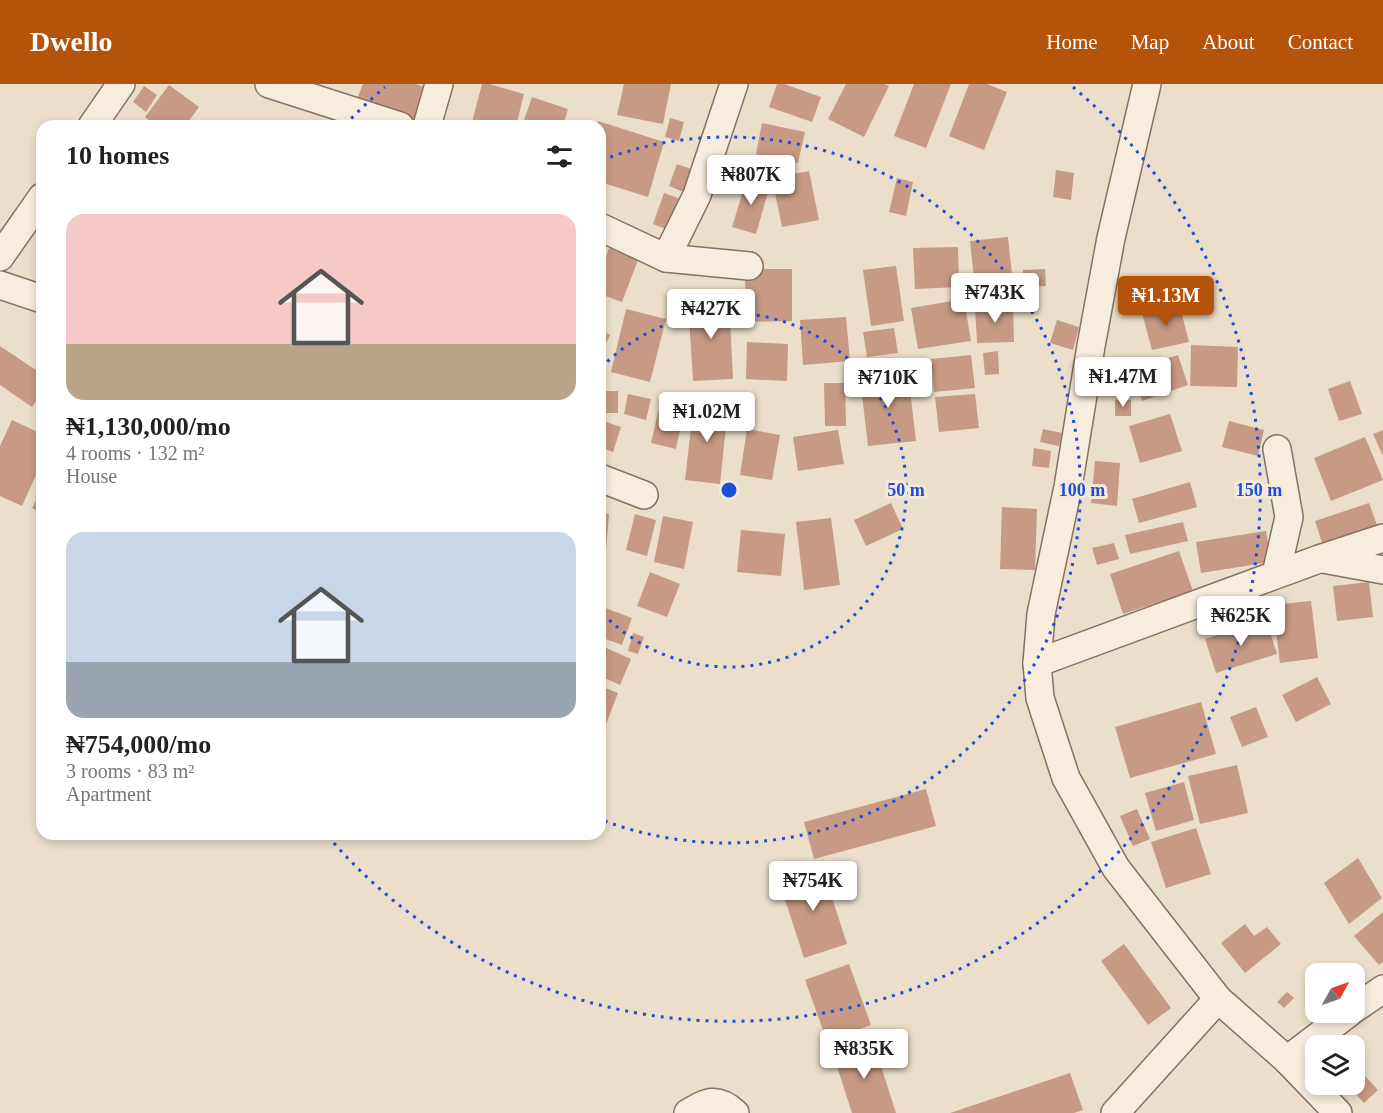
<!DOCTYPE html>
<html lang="en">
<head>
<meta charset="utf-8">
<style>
	body { margin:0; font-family:"Times New Roman",serif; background:#f6f6f6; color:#222; height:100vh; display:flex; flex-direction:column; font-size:22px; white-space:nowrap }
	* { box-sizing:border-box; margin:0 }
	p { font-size:20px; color:#767676 }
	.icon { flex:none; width:33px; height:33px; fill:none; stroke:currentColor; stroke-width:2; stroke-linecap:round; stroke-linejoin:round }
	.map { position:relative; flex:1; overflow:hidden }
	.panel { position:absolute; left:36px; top:36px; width:570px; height:720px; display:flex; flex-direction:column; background:#fff; border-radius:18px; box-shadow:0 3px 9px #0003 }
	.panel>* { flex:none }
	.needle { width:39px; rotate:50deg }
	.controls { position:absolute; left:1305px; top:879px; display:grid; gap:12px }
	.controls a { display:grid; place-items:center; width:60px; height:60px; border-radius:12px; background:#fff; box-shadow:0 3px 9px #0003; font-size:30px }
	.price { position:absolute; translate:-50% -51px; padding:0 14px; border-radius:6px; background:#fff; color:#222; font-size:20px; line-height:39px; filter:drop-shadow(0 2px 3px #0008) }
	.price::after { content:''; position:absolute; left:50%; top:36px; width:18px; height:14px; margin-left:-9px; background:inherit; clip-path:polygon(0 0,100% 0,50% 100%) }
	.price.current { background:#b45309; color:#fff }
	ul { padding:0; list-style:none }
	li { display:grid; align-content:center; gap:12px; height:318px; padding:0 30px }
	li span { display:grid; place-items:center; height:186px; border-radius:18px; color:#555 }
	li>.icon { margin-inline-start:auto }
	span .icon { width:108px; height:108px; fill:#fffc; stroke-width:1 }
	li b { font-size:26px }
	h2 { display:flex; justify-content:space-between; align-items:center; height:72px; padding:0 30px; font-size:26px }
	header { display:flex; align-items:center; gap:36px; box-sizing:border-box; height:84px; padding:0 30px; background:#b45309; color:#fff }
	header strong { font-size:28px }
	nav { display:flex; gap:33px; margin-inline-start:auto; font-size:21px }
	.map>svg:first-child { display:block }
</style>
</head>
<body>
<header>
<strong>Dwello</strong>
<nav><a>Home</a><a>Map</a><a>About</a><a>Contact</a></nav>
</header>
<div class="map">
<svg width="1383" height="1029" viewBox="0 0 1383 1029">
	<rect width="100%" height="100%" fill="#ebdfcb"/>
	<g fill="#c69a84">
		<path d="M363,0H416L429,5L417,37L357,15Z"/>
		<path d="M482,0H489L524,10L516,42H486L472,38Z"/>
		<path d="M624,0H671L663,40L617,31Z"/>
		<path d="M777,0H784L821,13L812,38L769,23Z"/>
		<path d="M846,0H885L889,2L864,53L828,35Z"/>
		<path d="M914,0H951L926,64L894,52Z"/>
		<path d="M969,0H987L1007,8L984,66L949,52Z"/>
		<path d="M169,1L199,23L185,42H157L145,33Z"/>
		<path d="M144,2L157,11L146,28L133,18Z"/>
		<path d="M532,13L568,25L563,42H522Z"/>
		<path d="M670,34L684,38L679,57L665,53Z"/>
		<path d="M598,37L664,58L648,113L600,98V42H596Z"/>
		<path d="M762,39L805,48L798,79L756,70Z"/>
		<path d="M677,80L694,86L686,109L669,102Z"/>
		<path d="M1056,86L1074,89L1071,116L1053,113Z"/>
		<path d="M809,87L819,136L782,143L772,94Z"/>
		<path d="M747,94L770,101L756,150L732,143Z"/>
		<path d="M897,94L913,98L906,132L889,128Z"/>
		<path d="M664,109L686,117L674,148L653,140Z"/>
		<path d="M1008,153L1012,190L974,194L970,157Z"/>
		<path d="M958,163L959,203L915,205L913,164Z"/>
		<path d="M609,164L638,176L622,218L600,210V180L603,181Z"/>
		<path d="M896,182L904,237L871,242L863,186Z"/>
		<path d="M745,185H792V237L746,238Z"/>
		<path d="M1045,185L1046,202L1023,203V186Z"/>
		<path d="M986,197L988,218L968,219L967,198Z"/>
		<path d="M998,199L1020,202L1018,216L996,212Z"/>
		<path d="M729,215L733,295L693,297L688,217Z"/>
		<path d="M964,215L971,257L918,265L911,224Z"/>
		<path d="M1179,219L1189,258L1152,266L1142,229Z"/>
		<path d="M1013,222L1014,258L977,259L975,223Z"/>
		<path d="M626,225L666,235L650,298L611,288Z"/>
		<path d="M846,233L850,277L803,281L800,236Z"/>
		<path d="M1057,236L1079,243L1073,266L1050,259Z"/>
		<path d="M894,244L898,269L867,273L863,248Z"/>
		<path d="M600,246L610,251L600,271Z"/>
		<path d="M747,258L788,260L787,297L746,295Z"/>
		<path d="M1191,261L1238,263L1237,303L1190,302Z"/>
		<path d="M0,262L42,290V308L32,323L0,301Z"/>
		<path d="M998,267L999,290L985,291L983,269Z"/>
		<path d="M971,271L975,304L934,308L931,275Z"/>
		<path d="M1178,271L1188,301L1142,317L1132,286Z"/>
		<path d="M908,288L916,357L868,362L860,293Z"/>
		<path d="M1350,297L1362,330L1339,337L1328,305Z"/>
		<path d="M824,299H845L846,342H825Z"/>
		<rect x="600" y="307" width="18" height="22"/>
		<path d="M628,310L651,315L646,336L624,330Z"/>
		<path d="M975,310L979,344L939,348L935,313Z"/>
		<path d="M662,311L686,317L676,365L651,359Z"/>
		<rect x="1115" y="316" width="16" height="16"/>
		<path d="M694,318L728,323L720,400L685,396Z"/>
		<path d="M1170,330L1182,367L1140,379L1129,342Z"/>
		<path d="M12,336L42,350V378L22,422L0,412V362Z"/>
		<path d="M600,336L621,343L613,368L600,363Z"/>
		<path d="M1229,337L1264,346L1258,372L1222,363Z"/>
		<path d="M747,345L780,351L772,396L740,391Z"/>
		<path d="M1043,345L1062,349L1059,362L1040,358Z"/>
		<path d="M838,346L844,380L798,387L793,353Z"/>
		<path d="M1383,346V372L1373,350Z"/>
		<path d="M1365,353L1383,396L1331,417L1314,374Z"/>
		<path d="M1034,364L1051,367L1049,384L1032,382Z"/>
		<path d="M1095,377L1120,379L1117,422L1091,419Z"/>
		<path d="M1190,398L1197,423L1139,439L1132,415Z"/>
		<path d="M42,404V429L32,424Z"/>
		<path d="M891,419L903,445L866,462L854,436Z"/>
		<path d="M1369,419L1377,441L1322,459L1315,437Z"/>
		<path d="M1002,423L1037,425L1035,486L1000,485Z"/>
		<path d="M600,429L609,430L606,465L600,464Z"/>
		<path d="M635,430L656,436L647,472L626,466Z"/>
		<path d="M663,432L693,438L684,485L654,478Z"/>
		<path d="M831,434L840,501L804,506L796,438Z"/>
		<path d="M1183,438L1188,457L1130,470L1125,451Z"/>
		<path d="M741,446L785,450L781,492L737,488Z"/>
		<path d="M1266,447L1271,478L1201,489L1196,458Z"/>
		<path d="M1114,459L1119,475L1097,481L1092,464Z"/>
		<path d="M1179,467L1193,507L1123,530L1110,490Z"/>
		<path d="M650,488L680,500L667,533L637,522Z"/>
		<path d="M1369,498L1373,533L1337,537L1333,502Z"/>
		<path d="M1311,517L1318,574L1280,579L1273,521Z"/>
		<path d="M1234,518L1242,537L1213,549L1205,530Z"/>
		<path d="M600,522L632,534L622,561L600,553Z"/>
		<path d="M1266,536L1277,570L1216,589L1205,555Z"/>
		<path d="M633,549L644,553L638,570L628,567Z"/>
		<path d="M604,563L631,575L620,601L600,592V572Z"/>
		<path d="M1317,593L1331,620L1296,638L1282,611Z"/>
		<path d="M600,602L618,609L606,640L600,638Z"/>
		<path d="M1201,618L1216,670L1130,694L1115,643Z"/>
		<path d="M1256,623L1268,653L1242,663L1230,633Z"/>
		<path d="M1237,681L1248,729L1200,740L1188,692Z"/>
		<path d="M1184,698L1194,736L1156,747L1145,709Z"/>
		<path d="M926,705L936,742L814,775L804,738Z"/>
		<path d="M1137,725L1150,755L1133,762L1120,732Z"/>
		<path d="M1196,744L1211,790L1166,804L1151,758Z"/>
		<path d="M1358,774L1382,814L1349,840L1324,799Z"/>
		<path d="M822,783L847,860L804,874L779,797Z"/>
		<path d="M1383,828V878L1379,881L1354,852Z"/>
		<path d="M1245,840L1254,852L1267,843L1281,860L1245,889L1221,859Z"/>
		<path d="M1124,860L1171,924L1148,941L1101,877Z"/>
		<path d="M849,880L871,941L827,957L805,896Z"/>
		<path d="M1287,908L1294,914L1284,924L1277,918Z"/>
		<path d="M873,957L896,1029H852L833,970Z"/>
		<path d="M1354,980L1378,1006L1364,1019L1347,1000H1354Z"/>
		<path d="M1070,989L1083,1026L1074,1029H950Z"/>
	</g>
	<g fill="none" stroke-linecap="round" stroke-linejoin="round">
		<defs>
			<g id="street">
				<path d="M269,0L400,42"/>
				<path d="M1147,0L1111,154L1091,262L1068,403L1041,530L1037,579L1040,614L1066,694L1116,784L1218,915L1287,976L1338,1029"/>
				<path d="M92,42L121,0"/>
				<path d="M427,42L439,0"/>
				<path d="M600,143L666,174L749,182"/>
				<path d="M0,173L42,113"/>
				<path d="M666,174L697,111L734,0"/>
				<path d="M0,201L42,215"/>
				<path d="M600,394L644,411"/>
				<path d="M1323,475L1383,486"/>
				<path d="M1276,490L1289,433L1277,365"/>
				<path d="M1037,579L1319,475L1383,454"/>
				<path d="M1354,925L1383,905"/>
				<path d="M1287,976L1350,928"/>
				<path d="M688,1029C707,1018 717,1012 735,1029"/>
				<path d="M1115,1029L1218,915"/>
			</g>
		</defs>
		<use href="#street" stroke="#877160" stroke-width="30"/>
		<use href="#street" stroke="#f7edde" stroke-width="27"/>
	</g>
	<g fill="none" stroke="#1d4ed8" stroke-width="3" stroke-dasharray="3 6">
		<path d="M601 284A177 177 0 1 1 601 528"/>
		<path d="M602 76A353 353 0 1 1 602 736"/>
		<path d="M345 41A530 530 0 0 1 385 3M1073 3A530 530 0 1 1 326 750"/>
	</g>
	<circle cx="729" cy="406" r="9" fill="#1d4ed8" stroke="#f3eada" stroke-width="3"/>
	<g font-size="18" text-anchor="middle" font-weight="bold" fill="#1d4ed8" stroke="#f3eada" stroke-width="6" stroke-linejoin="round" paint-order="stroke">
		<text x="906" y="412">50 m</text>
		<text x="1082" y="412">100 m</text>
		<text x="1259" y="412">150 m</text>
	</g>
</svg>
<div class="controls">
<a><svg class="needle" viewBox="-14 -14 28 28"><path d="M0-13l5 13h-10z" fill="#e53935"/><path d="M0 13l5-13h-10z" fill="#767676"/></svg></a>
<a><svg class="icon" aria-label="layers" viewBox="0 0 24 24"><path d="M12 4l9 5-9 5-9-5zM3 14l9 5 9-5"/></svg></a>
</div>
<b class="price" style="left:751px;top:122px">₦807K</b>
<b class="price" style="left:995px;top:240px">₦743K</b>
<b class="price current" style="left:1166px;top:243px">₦1.13M</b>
<b class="price" style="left:711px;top:256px">₦427K</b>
<b class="price" style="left:1123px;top:324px">₦1.47M</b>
<b class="price" style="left:888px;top:325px">₦710K</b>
<b class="price" style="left:707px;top:359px">₦1.02M</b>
<b class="price" style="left:1241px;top:563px">₦625K</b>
<b class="price" style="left:813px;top:828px">₦754K</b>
<b class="price" style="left:864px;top:996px">₦835K</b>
<section class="panel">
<h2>10 homes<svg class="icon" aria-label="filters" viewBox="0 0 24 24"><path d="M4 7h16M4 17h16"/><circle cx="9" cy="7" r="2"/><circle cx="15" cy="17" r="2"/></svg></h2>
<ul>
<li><span style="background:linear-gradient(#f6c9c9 70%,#b9a48a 0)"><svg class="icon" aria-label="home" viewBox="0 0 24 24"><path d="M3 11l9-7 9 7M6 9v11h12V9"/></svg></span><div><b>₦1,130,000/mo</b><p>4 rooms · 132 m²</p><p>House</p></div></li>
<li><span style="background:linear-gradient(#c9d6e8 70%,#9aa5b1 0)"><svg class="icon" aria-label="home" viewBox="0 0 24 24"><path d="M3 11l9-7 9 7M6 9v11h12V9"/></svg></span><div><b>₦754,000/mo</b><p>3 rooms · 83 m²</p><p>Apartment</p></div></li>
</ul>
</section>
</div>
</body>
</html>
